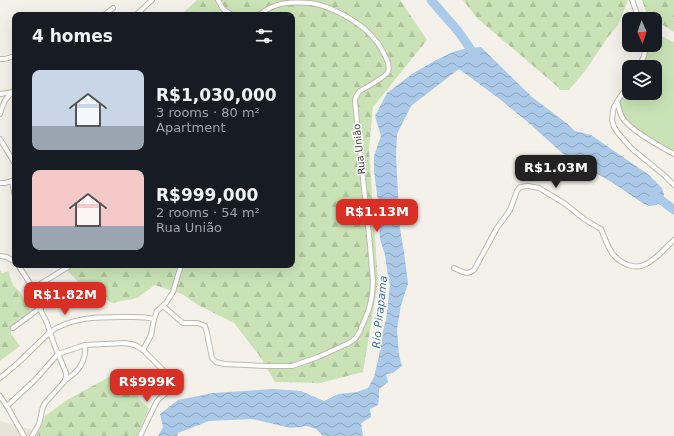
<!DOCTYPE html>
<html lang="en">
<head>
<meta charset="utf-8">
<style>
	body { margin:0; font-family:"DejaVu Sans",sans-serif; background:#20242c; color:#f1f3f6; height:100vh; display:flex; flex-direction:column; font-size:15px; white-space:nowrap }
	* { box-sizing:border-box; margin:0 }
	p { font-size:13px; color:#9ea1a6 }
	.icon { flex:none; width:22px; height:22px; fill:none; stroke:currentColor; stroke-width:2; stroke-linecap:round; stroke-linejoin:round }
	.map { position:relative; flex:1; overflow:hidden }
	.details { position:absolute; left:12px; top:12px; width:283px; height:256px; display:flex; flex-direction:column; background:#171b24; border-radius:8px; box-shadow:0 4px 16px #0002 }
	.details>* { flex:none }
	.needle { width:26px; rotate:178deg }
	.buttons { position:absolute; left:622px; top:12px; display:grid; gap:8px }
	.buttons a { display:grid; place-items:center; width:40px; height:40px; border-radius:8px; background:#171b24; box-shadow:0 4px 16px #0002; font-size:20px }
	.price { position:absolute; translate:-50% -34px; padding:0 9px; border-radius:8px; background:#d93025; color:#fff; font-size:13px; line-height:26px; filter:drop-shadow(0 1px 2px #0008) }
	.price::after { content:''; position:absolute; left:50%; top:24px; width:12px; height:9px; margin-left:-6px; background:inherit; clip-path:polygon(0 0,100% 0,50% 100%) }
	.price.selected { background:#222; color:#fff }
	ul { padding:0; list-style:none }
	li { display:flex; align-items:center; gap:12px; height:100px; padding:0 20px }
	li span { display:grid; place-items:center; flex:none; width:112px; height:80px; border-radius:8px; color:#555 }
	li>.icon { margin-inline-start:auto }
	span .icon { width:48px; height:48px; fill:#fffc; stroke-width:1 }
	li b { font-size:17px }
	h2 { display:flex; justify-content:space-between; align-items:center; height:48px; padding:0 20px; font-size:17px }
	.map>svg:first-child { display:block }
</style>
</head>
<body>
<div class="map">
<svg width="674" height="436" viewBox="0 0 674 436">
	<defs>
		<pattern id="forest-firs" width="22" height="20" patternUnits="userSpaceOnUse"><rect width="22" height="20" fill="#cae3b6"/><path d="M5 1l3.5 6h-7zM16 11l3.5 6h-7z" fill="#afc49d"/></pattern>
		<pattern id="water-waves" width="16" height="10" patternUnits="userSpaceOnUse"><rect width="16" height="10" fill="#abcae9"/><path d="M0 5q4-4 8 0t8 0" fill="none" stroke="#8da6be"/></pattern>
	</defs>
	<rect width="100%" height="100%" fill="#f3f1e9"/>
	<path fill="#e6e3d7" d="M0,421L56,436H0Z"/>
	<path fill="#cae3b6" d="M655,33L674,42V153L641,133L624,118L614,107L629,87V93H655V67H640L647,45H655Z"/>
	<g fill="url(#forest-firs)">
		<path d="M197,0H400L427,40L373,107L369,149L378,282L363,372L320,383L275,382L259,355L234,323L198,305L182,294L155,285L137,298L112,303L81,285L67,270L77,265H292V15H152L151,13L184,12Z"/>
		<path d="M463,0H628L618,25L608,37L585,71L569,90H560L558,87L478,19Z"/>
		<path d="M642,0H674V32L655,20V19H653L647,15Z"/>
		<path d="M0,270L2,273L9,271L10,277L13,285L20,292L30,311L25,317L11,326V334L20,346L0,361Z"/>
		<path d="M111,376L134,390L143,403L149,408L137,436H37L45,416L67,400Z"/>
	</g>
	<path fill="url(#water-waves)" d="M481,47L532,97L565,122L575,131L591,135L649,175L662,188L664,194L663,198L660,203L656,205L650,206L644,204L613,183L562,153L529,123L497,97L459,69L411,106L397,134L396,156L400,229L404,252L408,284L401,305L397,329L399,355L402,366L393,373L386,374L388,382L379,389V398L378,405L370,409L371,417L361,423L363,436H323L316,429L307,426L291,428L252,419L209,421L178,433L177,436H158L163,427L160,414L178,400L213,393L273,389L301,391L324,401L339,394L357,392L368,388L374,377L379,356L381,339L386,320L390,285L388,276L385,255L380,239L378,202L374,171V156L381,136L375,116L387,93L412,74L434,61L453,52L463,49Z"/>
	<g fill="none" stroke-linecap="round" stroke-linejoin="round">
		<g stroke="#abcae9" stroke-width="9">
			<path d="M431,0L458,31L476,57"/>
			<path d="M653,194L674,210"/>
		</g>
		<defs>
			<g id="minor">
				<path d="M218,0L223,9L232,15"/>
				<path d="M632,0L639,19"/>
				<path d="M104,15L113,8"/>
				<path d="M136,15L152,0"/>
				<path d="M0,59H5L15,56"/>
				<path d="M639,67L644,56L646,45"/>
				<path d="M629,85L620,97L614,107L613,111L612,120L614,127L618,133L631,148L664,175L674,185"/>
				<path d="M0,94L13,92"/>
				<path d="M617,102C619,108 620,115 624,120C635,133 659,146 674,154"/>
				<path d="M0,114C3,104 5,97 15,91"/>
				<path d="M0,139L15,164"/>
				<path d="M15,179L12,181L15,196"/>
				<path d="M0,183H5L12,181"/>
				<path d="M0,256L7,257L15,262"/>
				<path d="M18,265L37,294L41,311L47,323L54,344L66,373V378L64,382L45,403C41,409 42,414 40,420C39,426 35,431 32,436"/>
				<path d="M454,268C461,271 467,276 474,270L497,228L510,210L517,191L520,187L528,186L539,188L564,203L584,219L599,228L601,229C608,245 610,258 628,265C634,267 641,267 646,264C657,259 665,248 674,240"/>
				<path d="M34,288L71,265"/>
				<path d="M163,306L183,323H198L203,325L205,326L207,333L212,358L216,362L224,364L266,366H292L318,357L347,344L355,339L360,331L369,309L372,295L373,282L370,245L355,102C355,97 357,94 360,91C367,87 384,78 388,72C390,66 387,59 384,54C382,50 380,45 376,41C364,24 332,6 311,3C299,2 283,1 272,7C267,9 263,12 259,15"/>
				<path d="M13,328L48,302L74,291"/>
				<path d="M143,350L151,335L154,319L157,311L166,303L173,292L181,265"/>
				<path d="M0,378L18,363L50,332C72,317 97,317 123,317C134,317 144,316 154,319"/>
				<path d="M65,380C78,373 87,360 85,345"/>
				<path d="M0,396L8,408L24,436"/>
				<path d="M7,406L35,380L58,354L85,345L125,343L135,345L143,350L172,379L175,384L174,386L159,399L156,403L140,436"/>
			</g>
		</defs>
		<use href="#minor" stroke="#bdb9ac" stroke-width="6"/>
		<use href="#minor" stroke="#fff" stroke-width="4"/>
	</g>
	<g text-anchor="middle" dominant-baseline="central" stroke-width="3" stroke-linejoin="round" paint-order="stroke">
		<g font-size="10" fill="#464238" stroke="#fff">
			<text transform="translate(359 149) rotate(-96)">Rua União</text>
		</g>
		<g font-size="11" font-style="italic" fill="#3b70a7" stroke="#fff">
			<text transform="translate(380 312) rotate(-84)">Rio Pirapama</text>
		</g>
	</g>
</svg>
<div class="buttons">
<a><svg class="needle" viewBox="-14 -14 28 28"><path d="M0-13l5 13h-10z" fill="#e53935"/><path d="M0 13l5-13h-10z" fill="#9ea1a6"/></svg></a>
<a><svg class="icon" aria-label="layers" viewBox="0 0 24 24"><path d="M12 4l9 5-9 5-9-5zM3 14l9 5 9-5"/></svg></a>
</div>
<b class="price selected" style="left:556px;top:189px">R$1.03M</b>
<b class="price" style="left:377px;top:233px">R$1.13M</b>
<b class="price" style="left:65px;top:316px">R$1.82M</b>
<b class="price" style="left:147px;top:403px">R$999K</b>
<section class="details">
<h2>4 homes<svg class="icon" aria-label="filters" viewBox="0 0 24 24"><path d="M4 7h16M4 17h16"/><circle cx="9" cy="7" r="2"/><circle cx="15" cy="17" r="2"/></svg></h2>
<ul>
<li><span style="background:linear-gradient(#c9d6e8 70%,#9aa5b1 0)"><svg class="icon" aria-label="home" viewBox="0 0 24 24"><path d="M3 11l9-7 9 7M6 9v11h12V9"/></svg></span><div><b>R$1,030,000</b><p>3 rooms · 80 m²</p><p>Apartment</p></div></li>
<li><span style="background:linear-gradient(#f6c9c9 70%,#9aa5b1 0)"><svg class="icon" aria-label="home" viewBox="0 0 24 24"><path d="M3 11l9-7 9 7M6 9v11h12V9"/></svg></span><div><b>R$999,000</b><p>2 rooms · 54 m²</p><p>Rua União</p></div></li>
</ul>
</section>
</div>
</body>
</html>
